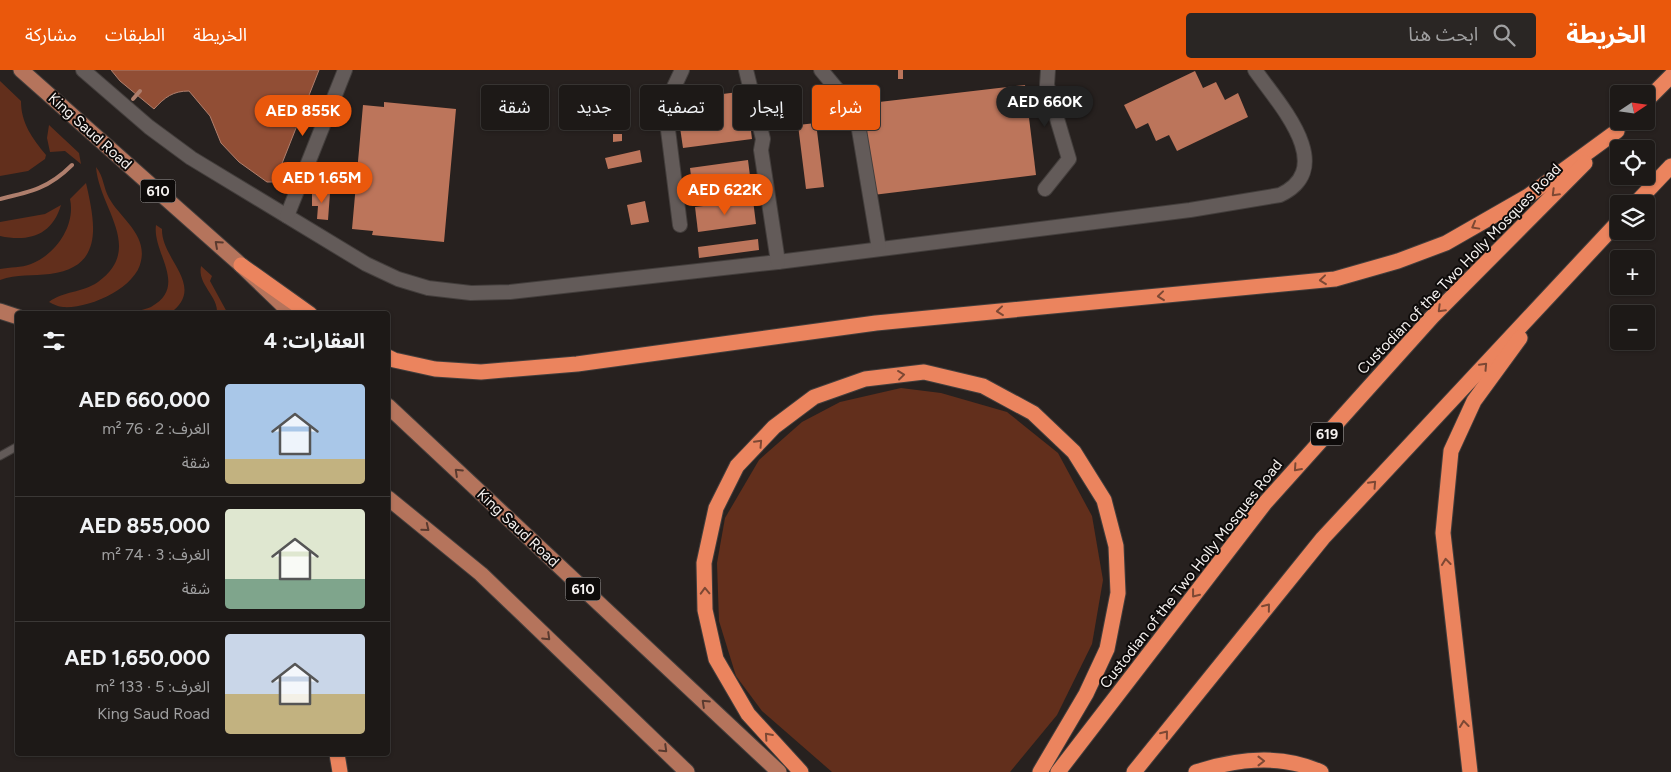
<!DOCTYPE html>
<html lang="ar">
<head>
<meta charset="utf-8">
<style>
	body { margin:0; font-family:Figtree,"Noto Sans Arabic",sans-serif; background:#2a2624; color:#f1f3f6; direction:rtl; height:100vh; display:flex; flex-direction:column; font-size:19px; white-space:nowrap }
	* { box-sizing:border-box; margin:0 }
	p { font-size:16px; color:#a0a0a1 }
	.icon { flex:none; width:28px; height:28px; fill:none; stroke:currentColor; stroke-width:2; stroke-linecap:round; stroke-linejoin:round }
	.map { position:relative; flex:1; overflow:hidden; direction:ltr }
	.panel { position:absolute; left:15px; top:241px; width:375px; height:445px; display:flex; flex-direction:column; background:#1d1917; border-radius:5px; box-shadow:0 1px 4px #0004,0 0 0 1px #3b3836; direction:rtl }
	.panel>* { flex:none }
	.banner { position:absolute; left:405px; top:15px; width:475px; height:45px; direction:rtl; display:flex; gap:10px }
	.needle { width:32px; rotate:77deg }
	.buttons { position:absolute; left:1610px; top:15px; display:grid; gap:10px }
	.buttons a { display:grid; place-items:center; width:45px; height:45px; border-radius:5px; background:#1d1917; box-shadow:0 1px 4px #0004,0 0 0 1px #3b3836; font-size:25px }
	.price { position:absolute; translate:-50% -42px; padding:0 11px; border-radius:18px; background:#ea580c; color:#fff; font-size:16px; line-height:32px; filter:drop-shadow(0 1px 2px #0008) }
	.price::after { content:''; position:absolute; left:50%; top:30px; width:15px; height:11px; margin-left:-8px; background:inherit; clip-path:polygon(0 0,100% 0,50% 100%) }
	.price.current { background:#222; color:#fff }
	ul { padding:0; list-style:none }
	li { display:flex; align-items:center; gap:15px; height:125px; padding:0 25px }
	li+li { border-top:1px solid #3b3836 }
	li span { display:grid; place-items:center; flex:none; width:140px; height:100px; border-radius:5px; color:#555 }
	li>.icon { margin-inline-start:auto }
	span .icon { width:60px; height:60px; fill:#fffc; stroke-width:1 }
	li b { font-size:21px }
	h2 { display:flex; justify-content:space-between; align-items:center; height:60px; padding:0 25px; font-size:21px }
	.pill { padding:0 18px; border-radius:5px; background:#1d1917; box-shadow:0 1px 4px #0004,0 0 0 1px #3b3836; font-size:18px; line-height:45px }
	.pill.current { background:#ea580c; color:#fff }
	header { display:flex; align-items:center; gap:30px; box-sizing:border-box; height:70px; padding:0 25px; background:#ea580c; color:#fff }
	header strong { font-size:24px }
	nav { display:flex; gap:28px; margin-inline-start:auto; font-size:18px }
	.search { width:350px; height:45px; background:#2a2624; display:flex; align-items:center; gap:12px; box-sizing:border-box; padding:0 18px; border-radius:5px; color:#a0a0a1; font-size:19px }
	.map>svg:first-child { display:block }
</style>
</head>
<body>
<header>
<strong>الخريطة</strong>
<div class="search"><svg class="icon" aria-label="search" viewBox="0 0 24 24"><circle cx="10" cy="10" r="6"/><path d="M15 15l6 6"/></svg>ابحث هنا</div>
<nav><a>الخريطة</a><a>الطبقات</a><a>مشاركة</a></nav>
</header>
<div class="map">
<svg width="1671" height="702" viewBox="0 0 1671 702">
	<rect width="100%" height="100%" fill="#27211f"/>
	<g fill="#622f1c">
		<path d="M0,11L21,31C21,53 32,68 46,85L45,89L28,101L0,106Z"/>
		<path d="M49,55L79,83L81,94L65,81L50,82L47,68Z"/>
		<path d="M96,97C104,107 103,117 109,128C120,148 147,164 141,191C136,218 89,239 63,237C59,237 53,234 49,232C63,221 82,223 98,212C145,178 99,138 96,97Z"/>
		<path d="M86,113C95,153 105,197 50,204C33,206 17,204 0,210V199C10,197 21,198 31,194C55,185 76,156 70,129Z"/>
		<path d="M61,135C52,166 28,172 0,166V152L45,144Z"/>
		<path d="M156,155L162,159C161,190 208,217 169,244H124C133,241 142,241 151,237C189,216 152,183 156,155Z"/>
		<path d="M201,196L212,206L210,211L228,244H217C219,226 197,215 201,196Z"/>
		<path d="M901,318L941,323L1007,342L1058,383L1092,446L1103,510L1092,574L1057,645L1010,702H832L762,641L736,606L719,551L717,493L725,448L759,390L802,352L840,332Z"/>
	</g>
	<path fill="#914e35" stroke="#af7f6d" d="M111,0H319L281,96L278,112H267L239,92L221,73L210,46L189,21C173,21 165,27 154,39L120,11Z"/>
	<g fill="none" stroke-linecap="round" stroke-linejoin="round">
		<g stroke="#af7f6d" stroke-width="4">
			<path d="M133,29L140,21"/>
			<path d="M0,129C31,122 49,118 72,95"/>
		</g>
	</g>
	<g fill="#bc755b">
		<rect x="898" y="0" width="5" height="9"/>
		<path d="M1195,1L1203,18L1216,12L1225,30L1238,23L1248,47L1177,81L1169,65L1156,71L1148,53L1136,59L1124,35Z"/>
		<path d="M1025,15L1036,105L873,125L862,34Z"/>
		<path d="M746,21L752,69L683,78L676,30Z"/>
		<path d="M603,24L604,44L596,45L595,25Z"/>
		<path d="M384,32L456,39L444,172L372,165L373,161L352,159L363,35L384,37Z"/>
		<path d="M629,42L630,50L609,54L608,46Z"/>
		<path d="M816,53L824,117L806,119L798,55Z"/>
		<path d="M613,64H622V71L613,72Z"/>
		<path d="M640,80L642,92L608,99L605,88Z"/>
		<path d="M748,90L751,114L693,122L690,98Z"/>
		<path d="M312,122L330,123L328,150L317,149L318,136H312Z"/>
		<path d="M753,130L756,154L698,162L695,137Z"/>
		<path d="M645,131L649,152L631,155L627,135Z"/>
		<path d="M758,169L759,180L699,188L698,177Z"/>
	</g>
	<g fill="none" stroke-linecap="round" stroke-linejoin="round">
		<defs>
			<path id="lane" d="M0,386L18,376"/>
			<g id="street">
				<path d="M83,0L149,57L191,88L366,194L398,209L428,218L471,223L510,222L778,192L1190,140L1280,125C1339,97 1277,32 1255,0"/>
				<path d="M746,0L763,69L761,80L778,192"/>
				<path d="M821,0L856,42L879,179"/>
				<path d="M1045,119L1069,89L1047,15L1048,0"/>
				<path d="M287,146L345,0"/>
				<path d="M680,155L665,36L682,0"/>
			</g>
			<g id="primary">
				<path d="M21,0L241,195L292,244"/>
				<path d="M0,241L18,247"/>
				<path d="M388,336L779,702"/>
				<path d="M388,428L481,504L687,702"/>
			</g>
			<g id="highway">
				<path d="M1646,31L1671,6"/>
				<path d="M1635,134L1671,96"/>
				<path d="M241,195L310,244"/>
				<path d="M388,287L394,290L435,299L481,302L577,294L876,253L1335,209L1398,191L1446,173L1528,126L1617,61"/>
				<path d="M337,684L340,702"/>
				<path d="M801,702L748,644L716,589L705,540L704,493L716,438L737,396L774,357L814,327L865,309L924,302L983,316L1033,343L1074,382L1104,430L1116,476L1118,523L1107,579L1086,624L1040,702"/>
				<path d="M1058,702L1265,433L1432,247L1585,93"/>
				<path d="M1134,702L1323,468L1619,151"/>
				<path d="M1196,702C1236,689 1282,684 1321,702"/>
				<path d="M1470,702L1443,463L1451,381L1474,331L1520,268"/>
			</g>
		</defs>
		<use href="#lane" stroke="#433e3c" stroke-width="9"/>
		<use href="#street" stroke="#433e3c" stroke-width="16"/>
		<use href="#primary" stroke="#433e3c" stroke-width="17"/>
		<use href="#highway" stroke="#433e3c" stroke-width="17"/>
		<use href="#lane" stroke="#635b59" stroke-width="7"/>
		<use href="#street" stroke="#635b59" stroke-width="14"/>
		<use href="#primary" stroke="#b5745c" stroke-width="15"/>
		<use href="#highway" stroke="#eb845e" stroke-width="15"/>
	</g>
	<defs><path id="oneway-chevron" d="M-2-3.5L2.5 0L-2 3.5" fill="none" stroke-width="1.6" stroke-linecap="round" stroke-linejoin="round" transform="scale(1.25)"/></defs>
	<g stroke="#7c4834">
		<use href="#oneway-chevron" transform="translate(1555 123) rotate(135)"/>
		<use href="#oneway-chevron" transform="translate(1475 156) rotate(151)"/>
		<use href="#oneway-chevron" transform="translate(1323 210) rotate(174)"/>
		<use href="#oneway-chevron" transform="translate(1161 226) rotate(174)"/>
		<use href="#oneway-chevron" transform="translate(1441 239) rotate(135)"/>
		<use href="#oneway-chevron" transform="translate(1000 241) rotate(174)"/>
		<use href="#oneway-chevron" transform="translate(1484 296) rotate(-47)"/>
		<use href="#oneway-chevron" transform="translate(901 305) rotate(-7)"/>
		<use href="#oneway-chevron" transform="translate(759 373) rotate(-47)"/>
		<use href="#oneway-chevron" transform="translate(1297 398) rotate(132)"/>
		<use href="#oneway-chevron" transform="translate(1373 414) rotate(-47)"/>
		<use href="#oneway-chevron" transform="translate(1446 492) rotate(-96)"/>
		<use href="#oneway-chevron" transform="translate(705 521) rotate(-92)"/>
		<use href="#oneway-chevron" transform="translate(1195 524) rotate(128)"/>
		<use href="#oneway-chevron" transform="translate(1267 537) rotate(-51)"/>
		<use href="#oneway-chevron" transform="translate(1464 654) rotate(-96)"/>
		<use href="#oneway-chevron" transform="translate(1165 664) rotate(-51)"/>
		<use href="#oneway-chevron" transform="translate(768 666) rotate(-132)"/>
		<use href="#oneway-chevron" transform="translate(1261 691)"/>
	</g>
	<g stroke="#593a2f">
		<use href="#oneway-chevron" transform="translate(218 174) rotate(-138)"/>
		<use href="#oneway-chevron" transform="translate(458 402) rotate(-137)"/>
		<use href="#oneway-chevron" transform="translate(426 458) rotate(39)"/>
		<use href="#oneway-chevron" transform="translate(547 567) rotate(44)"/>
		<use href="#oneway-chevron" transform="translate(705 633) rotate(-137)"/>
		<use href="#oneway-chevron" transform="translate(664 679) rotate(44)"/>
	</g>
	<g text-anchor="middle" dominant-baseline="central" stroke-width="4" stroke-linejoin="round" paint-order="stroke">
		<g fill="#0e0b0a" stroke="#b0adab" stroke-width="1">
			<rect x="140.5" y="109.5" width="35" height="23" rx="4"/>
			<rect x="1311" y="352.5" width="32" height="23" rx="4"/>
			<rect x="565.5" y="507.5" width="35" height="23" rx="4"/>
		</g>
		<g font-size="14" font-weight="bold" fill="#f6f2f0">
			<text x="158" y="121">610</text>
			<text x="1327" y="364">619</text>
			<text x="583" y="519">610</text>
		</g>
		<g font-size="15" fill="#f6f2f0" stroke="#0e0b0a">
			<text transform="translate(90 61) rotate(42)">King Saud Road</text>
			<text transform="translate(1459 199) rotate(-46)">Custodian of the Two Holly Mosques Road</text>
			<text transform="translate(518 458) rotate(43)">King Saud Road</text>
			<text transform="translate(1191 504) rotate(-52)">Custodian of the Two Holly Mosques Road</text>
		</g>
	</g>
</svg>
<div class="buttons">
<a><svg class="needle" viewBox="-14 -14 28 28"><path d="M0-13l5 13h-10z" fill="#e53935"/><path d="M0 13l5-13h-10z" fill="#a0a0a1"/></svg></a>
<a><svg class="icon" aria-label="locate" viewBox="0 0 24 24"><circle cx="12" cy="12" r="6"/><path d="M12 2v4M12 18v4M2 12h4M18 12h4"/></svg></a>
<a><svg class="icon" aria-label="layers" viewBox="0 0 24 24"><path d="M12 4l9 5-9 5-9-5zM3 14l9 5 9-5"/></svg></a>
<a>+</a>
<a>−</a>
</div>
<b class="price current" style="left:1045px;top:58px">AED 660K</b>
<b class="price" style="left:303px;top:67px">AED 855K</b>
<b class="price" style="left:322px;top:134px">AED 1.65M</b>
<b class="price" style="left:725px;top:146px">AED 622K</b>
<div class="banner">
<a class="pill current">شراء</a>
<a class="pill">إيجار</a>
<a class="pill">تصفية</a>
<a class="pill">جديد</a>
<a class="pill">شقة</a>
</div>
<section class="panel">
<h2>العقارات: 4<svg class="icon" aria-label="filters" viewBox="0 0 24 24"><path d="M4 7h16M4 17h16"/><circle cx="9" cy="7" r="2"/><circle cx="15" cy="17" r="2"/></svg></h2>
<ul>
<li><span style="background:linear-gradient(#a9c7e8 75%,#c2b280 0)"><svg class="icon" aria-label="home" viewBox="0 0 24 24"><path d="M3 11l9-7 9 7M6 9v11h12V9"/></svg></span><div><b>AED 660,000</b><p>الغرف: 2 · 76 m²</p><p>شقة</p></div></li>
<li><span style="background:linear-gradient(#dfe7d0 70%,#7fa58c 0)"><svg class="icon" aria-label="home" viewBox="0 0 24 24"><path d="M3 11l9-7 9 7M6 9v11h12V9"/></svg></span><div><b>AED 855,000</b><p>الغرف: 3 · 74 m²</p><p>شقة</p></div></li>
<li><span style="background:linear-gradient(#c9d6e8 60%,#c2b280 0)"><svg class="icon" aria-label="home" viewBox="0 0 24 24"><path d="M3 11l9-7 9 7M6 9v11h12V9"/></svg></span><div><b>AED 1,650,000</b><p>الغرف: 5 · 133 m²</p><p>King Saud Road</p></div></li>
</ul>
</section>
</div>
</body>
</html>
